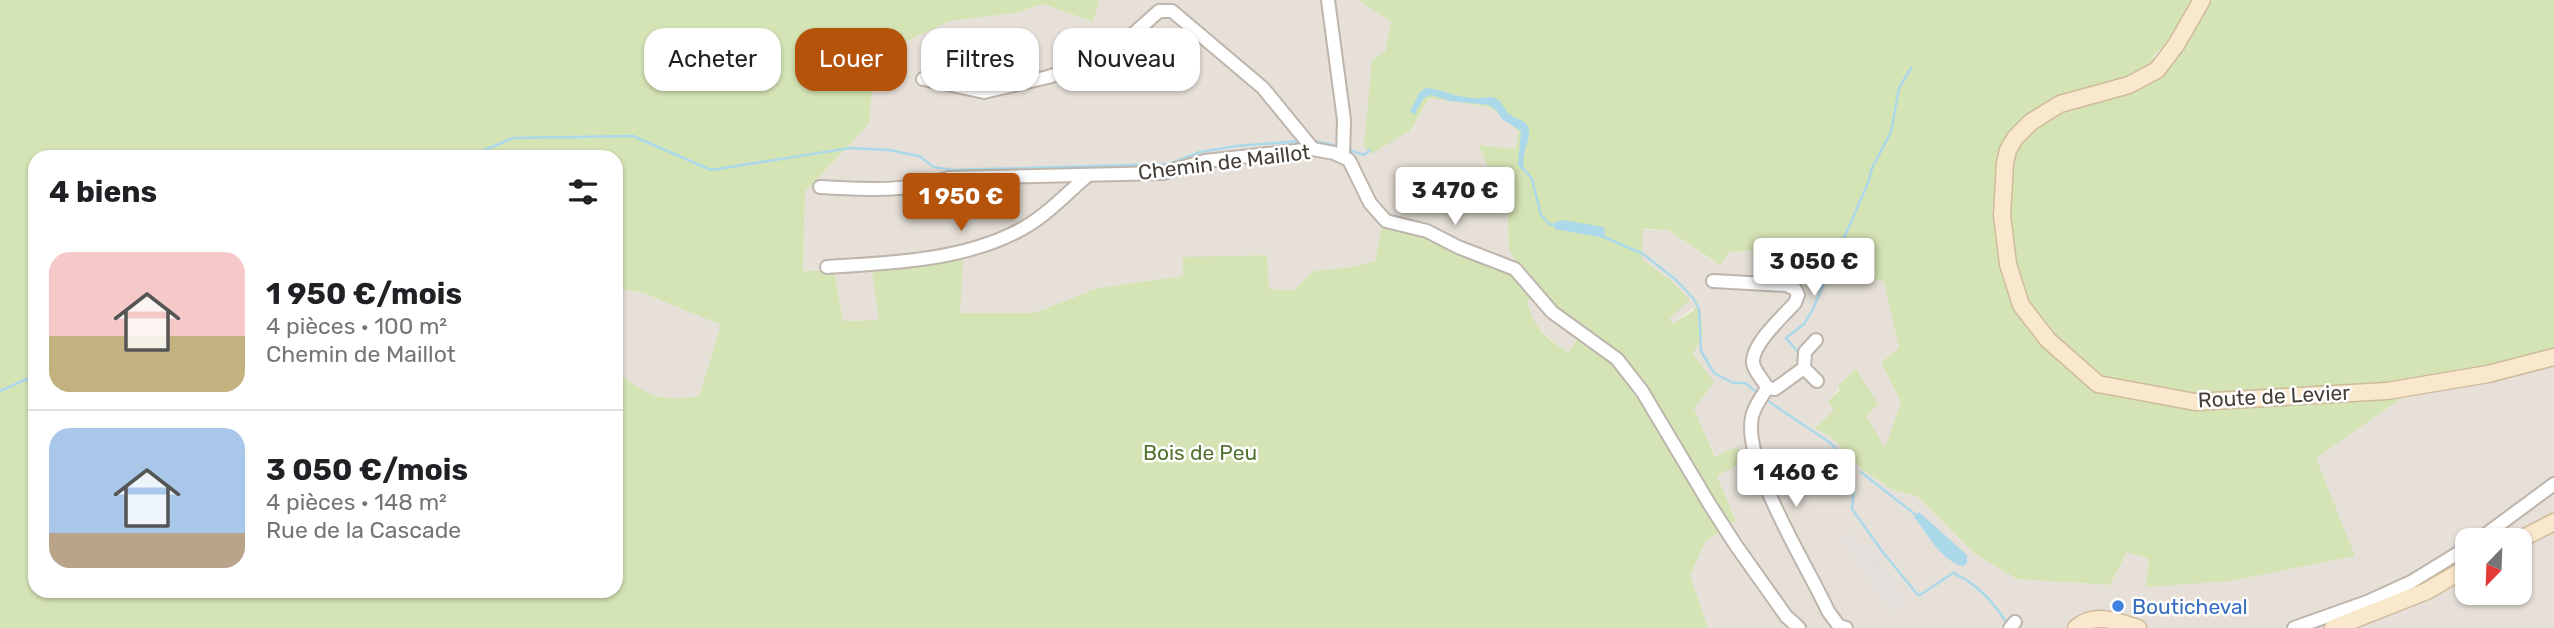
<!DOCTYPE html>
<html lang="fr">
<head>
<meta charset="utf-8">
<style>
	body { margin:0; font-family:Rubik,sans-serif; background:#f2f2f2; color:#202124; height:100vh; display:flex; flex-direction:column; font-size:26px; white-space:nowrap }
	* { box-sizing:border-box; margin:0 }
	p { font-size:23px; color:#757577 }
	.icon { flex:none; width:38px; height:38px; fill:none; stroke:currentColor; stroke-width:2; stroke-linecap:round; stroke-linejoin:round }
	.map { position:relative; flex:1; overflow:hidden }
	.panel { position:absolute; left:28px; top:150px; width:595px; height:448px; display:flex; flex-direction:column; background:#fff; border-radius:21px; box-shadow:0 2px 5px #0004 }
	.panel>* { flex:none }
	.banner { position:absolute; left:644px; top:28px; width:665px; height:63px; display:flex; gap:14px }
	.needle { width:46px; rotate:203deg }
	.buttons { position:absolute; left:2455px; top:528px; display:grid; gap:14px }
	.buttons a { display:grid; place-items:center; width:77px; height:77px; border-radius:14px; background:#fff; box-shadow:0 2px 5px #0004; font-size:35px }
	.price { position:absolute; translate:-50% -60px; padding:0 16px; border-radius:7px; background:#fff; color:#222; font-size:23px; line-height:46px; filter:drop-shadow(0 2px 4px #0008) }
	.price::after { content:''; position:absolute; left:50%; top:42px; width:21px; height:16px; margin-left:-10px; background:inherit; clip-path:polygon(0 0,100% 0,50% 100%) }
	.price.selected { background:#b45309; color:#fff }
	ul { padding:0; list-style:none }
	li { display:flex; align-items:center; gap:21px; height:175px; padding:0 21px }
	li+li { border-top:2px solid #e0e0e0 }
	li span { display:grid; place-items:center; flex:none; width:196px; height:140px; border-radius:21px; color:#555 }
	li>.icon { margin-inline-start:auto }
	span .icon { width:84px; height:84px; fill:#fffc; stroke-width:1 }
	li b { font-size:30px }
	h2 { display:flex; justify-content:space-between; align-items:center; height:84px; padding:0 21px; font-size:30px }
	.tag { padding:0 24px; border-radius:21px; background:#fff; box-shadow:0 2px 5px #0004; font-size:24px; line-height:63px }
	.tag.selected { background:#b45309; color:#fff }
	.map>svg:first-child { display:block }
</style>
</head>
<body>
<div class="map">
<svg width="2554" height="628" viewBox="0 0 2554 628">
	<rect width="100%" height="100%" fill="#f3efe9"/>
	<g fill="#e6e0d8" fill-rule="evenodd">
		<path d="M1099,0H1358L1391,22L1385,53L1411,131L1429,98L1490,107L1519,131L1515,149L1480,145L1492,178L1507,198L1509,250L1539,294L1582,330L1569,352L1556,344L1532,322L1527,301L1532,298L1508,270L1384,222L1375,261L1353,267L1314,271L1294,290L1269,289L1267,255L1183,258V276L1098,288L1034,313H959L962,259L872,273L879,320L843,321L834,270L803,271L805,192L869,124L875,56L950,21L1015,13L1043,4L1092,22Z"/>
		<path d="M1554,229L1668,230L1719,265L1729,252L1795,248L1885,282L1899,348L1881,362L1901,402L1885,449L1866,416L1856,370L1833,395L1834,410L1815,428L1832,438L1863,470L1893,490L1917,496L1975,554L2017,579L2110,585L2127,552L2149,559L2147,587L2354,556L2316,458L2405,396L2554,357V628H1708L1690,575L1706,541L1736,521L1717,476L1716,457L1693,409V354L1703,334L1693,308L1673,324L1619,285L1594,274ZM2468,541H2520V593H2468Z"/>
		<path d="M616,289L641,292L721,325L699,396L674,400L645,393L616,372Z"/>
	</g>
	<g fill="#d5e4b5" fill-rule="evenodd">
		<path d="M0,0H1099L1093,22L1043,4L1015,13L950,21L875,56L869,124L805,192L803,271L834,270L843,321L879,320L872,272L963,259L960,313H1034L1098,288L1183,276V257L1267,255L1269,289L1294,290L1314,271L1353,267L1375,261L1383,222L1508,270L1533,298L1527,301C1534,328 1545,338 1569,352L1582,330L1539,294L1509,250L1507,198L1492,178L1479,145L1515,149L1519,131L1490,107L1429,98L1411,130L1371,154L1364,146L1372,60L1385,52L1391,22L1358,0H2194L2171,37L2153,57L2158,60L2142,74L2058,100L2004,148L2017,307L2096,388L2195,407L2405,396L2316,458L2355,556L2230,581L2146,587L2149,559L2127,552L2110,585L2017,579L1975,554L1917,496L1893,490L1863,470L1832,438L1815,428L1834,410L1828,401L1840,390L1838,386L1856,369L1878,404L1866,416L1885,448L1901,402L1881,362L1899,348L1884,282L1795,248L1729,252L1720,265L1668,230L1643,229L1642,259L1669,279L1690,300L1669,319L1673,324L1700,306L1703,334L1693,354L1714,382L1694,409L1715,457L1738,446L1742,462L1717,476L1736,521L1706,541L1690,575L1708,628H0ZM35,158H616V289L641,292L721,325L699,396C658,403 648,395 616,372V592H35Z"/>
		<path d="M2213,0H2554V351L2486,369L2386,385L2196,396L2101,378L2052,336L2026,302L2014,262L2008,215L2014,152L2035,127L2063,109L2170,64Z"/>
	</g>
	<path fill="#e2dfdd" d="M1850,533L1863,551L1870,546L1904,600L1891,611L1842,538Z"/>
	<g fill="#abd9ea">
		<path d="M1426,88C1442,89 1461,99 1479,98C1485,98 1489,96 1495,98C1503,102 1503,108 1509,114C1516,120 1527,119 1529,130C1530,144 1521,151 1524,167L1522,170L1518,165L1521,131L1502,119L1496,110L1489,105L1450,101L1431,95L1424,98L1414,115L1410,111L1420,92Z"/>
		<path d="M1562,220L1604,227L1605,238L1554,229L1556,222Z"/>
		<path d="M1919,512L1967,555V563L1963,566C1942,562 1926,532 1914,517Z"/>
	</g>
	<g fill="none" stroke-linecap="round" stroke-linejoin="round">
		<g stroke="#abd9ea" stroke-width="2.5">
			<path d="M1314,141L1338,146"/>
			<path d="M1347,149L1364,155L1370,150"/>
			<path d="M466,158L513,138L633,136L711,170L850,148L889,150L919,156L934,167L953,170L1169,164L1200,152L1237,146L1300,141"/>
			<path d="M1522,167L1532,179L1541,215L1549,224L1558,225"/>
			<path d="M1604,237L1643,254L1675,279L1693,298L1699,309L1701,351L1714,373L1733,383H1745L1760,395"/>
			<path d="M1799,353L1786,338L1804,324L1812,311L1868,183L1872,168L1891,132L1899,88L1911,68"/>
			<path d="M0,391L31,377L35,379"/>
			<path d="M1765,399L1829,442L1848,460L1854,485L1852,509L1882,551L1917,594L1920,595L1953,573C1977,583 1995,604 2008,625"/>
			<path d="M1861,472L1916,515"/>
		</g>
		<defs>
			<g id="street">
				<path d="M1328,0L1344,120L1343,157"/>
				<path d="M923,79L984,92L1048,77L1089,64L1112,53L1159,11H1172L1263,88L1313,149"/>
				<path d="M820,187C865,189 907,193 949,178L1163,173L1205,161L1313,149L1334,153L1349,160L1370,203L1386,221L1427,231L1458,247L1515,269L1552,312L1617,359L1642,391L1710,505L1735,544L1786,616L1799,628"/>
				<path d="M827,267C889,263 959,261 1016,232C1043,219 1064,196 1087,176"/>
				<path d="M1713,281L1786,285L1795,289L1798,295L1795,303C1783,316 1751,345 1753,363C1754,372 1764,380 1767,388C1762,397 1754,406 1752,417C1742,463 1808,567 1828,611L1839,626L1846,628"/>
				<path d="M1804,368L1817,381"/>
				<path d="M1767,388L1775,389L1804,368L1805,352L1816,340"/>
				<path d="M2477,541L2554,484"/>
				<path d="M2010,628L2015,622"/>
				<path d="M2294,628L2367,602L2411,582L2468,547"/>
			</g>
			<g id="secondary">
				<path d="M2202,0L2176,45L2157,70L2129,85L2060,104L2031,122L2015,138L2008,150L2005,163L2002,215L2008,264L2021,305L2048,340L2098,384L2195,402L2387,391L2488,374L2554,357"/>
				<path d="M2517,541L2554,522"/>
				<path d="M2076,628C2094,611 2118,622 2138,628"/>
				<path d="M2333,628L2427,591L2468,567"/>
			</g>
		</defs>
		<use href="#street" stroke="#beb5ac" stroke-width="16"/>
		<use href="#secondary" stroke="#cfba9c" stroke-width="19"/>
		<use href="#street" stroke="#fff" stroke-width="12"/>
		<use href="#secondary" stroke="#fae8cc" stroke-width="16"/>
	</g>
	<circle fill="#3f7fe0" stroke="#fff" stroke-width="2.5" cx="2118" cy="606" r="7"/>
	<g text-anchor="middle" dominant-baseline="central" stroke-width="5" stroke-linejoin="round" paint-order="stroke">
		<g font-size="21" fill="#463f38" stroke="#fff">
			<text transform="translate(1224 162) rotate(-7)">Chemin de Maillot</text>
			<text transform="translate(2274 396) rotate(-3)">Route de Levier</text>
		</g>
		<g font-size="21" fill="#537330" stroke="#fff">
			<text x="1200" y="452">Bois de Peu</text>
		</g>
		<g font-size="21" fill="#366cbe" stroke="#fff" text-anchor="start">
			<text x="2132" y="606">Bouticheval</text>
		</g>
	</g>
</svg>
<div class="buttons">
<a><svg class="needle" viewBox="-14 -14 28 28"><path d="M0-13l5 13h-10z" fill="#e53935"/><path d="M0 13l5-13h-10z" fill="#757577"/></svg></a>
</div>
<b class="price" style="left:1455px;top:227px">3 470 €</b>
<b class="price selected" style="left:961px;top:233px">1 950 €</b>
<b class="price" style="left:1814px;top:298px">3 050 €</b>
<b class="price" style="left:1796px;top:509px">1 460 €</b>
<div class="banner">
<a class="tag">Acheter</a>
<a class="tag selected">Louer</a>
<a class="tag">Filtres</a>
<a class="tag">Nouveau</a>
</div>
<section class="panel">
<h2>4 biens<svg class="icon" aria-label="filters" viewBox="0 0 24 24"><path d="M4 7h16M4 17h16"/><circle cx="9" cy="7" r="2"/><circle cx="15" cy="17" r="2"/></svg></h2>
<ul>
<li><span style="background:linear-gradient(#f6c9c9 60%,#c2b280 0)"><svg class="icon" aria-label="home" viewBox="0 0 24 24"><path d="M3 11l9-7 9 7M6 9v11h12V9"/></svg></span><div><b>1 950 €/mois</b><p>4 pièces · 100 m²</p><p>Chemin de Maillot</p></div></li>
<li><span style="background:linear-gradient(#a9c7e8 75%,#b9a48a 0)"><svg class="icon" aria-label="home" viewBox="0 0 24 24"><path d="M3 11l9-7 9 7M6 9v11h12V9"/></svg></span><div><b>3 050 €/mois</b><p>4 pièces · 148 m²</p><p>Rue de la Cascade</p></div></li>
</ul>
</section>
</div>
</body>
</html>
